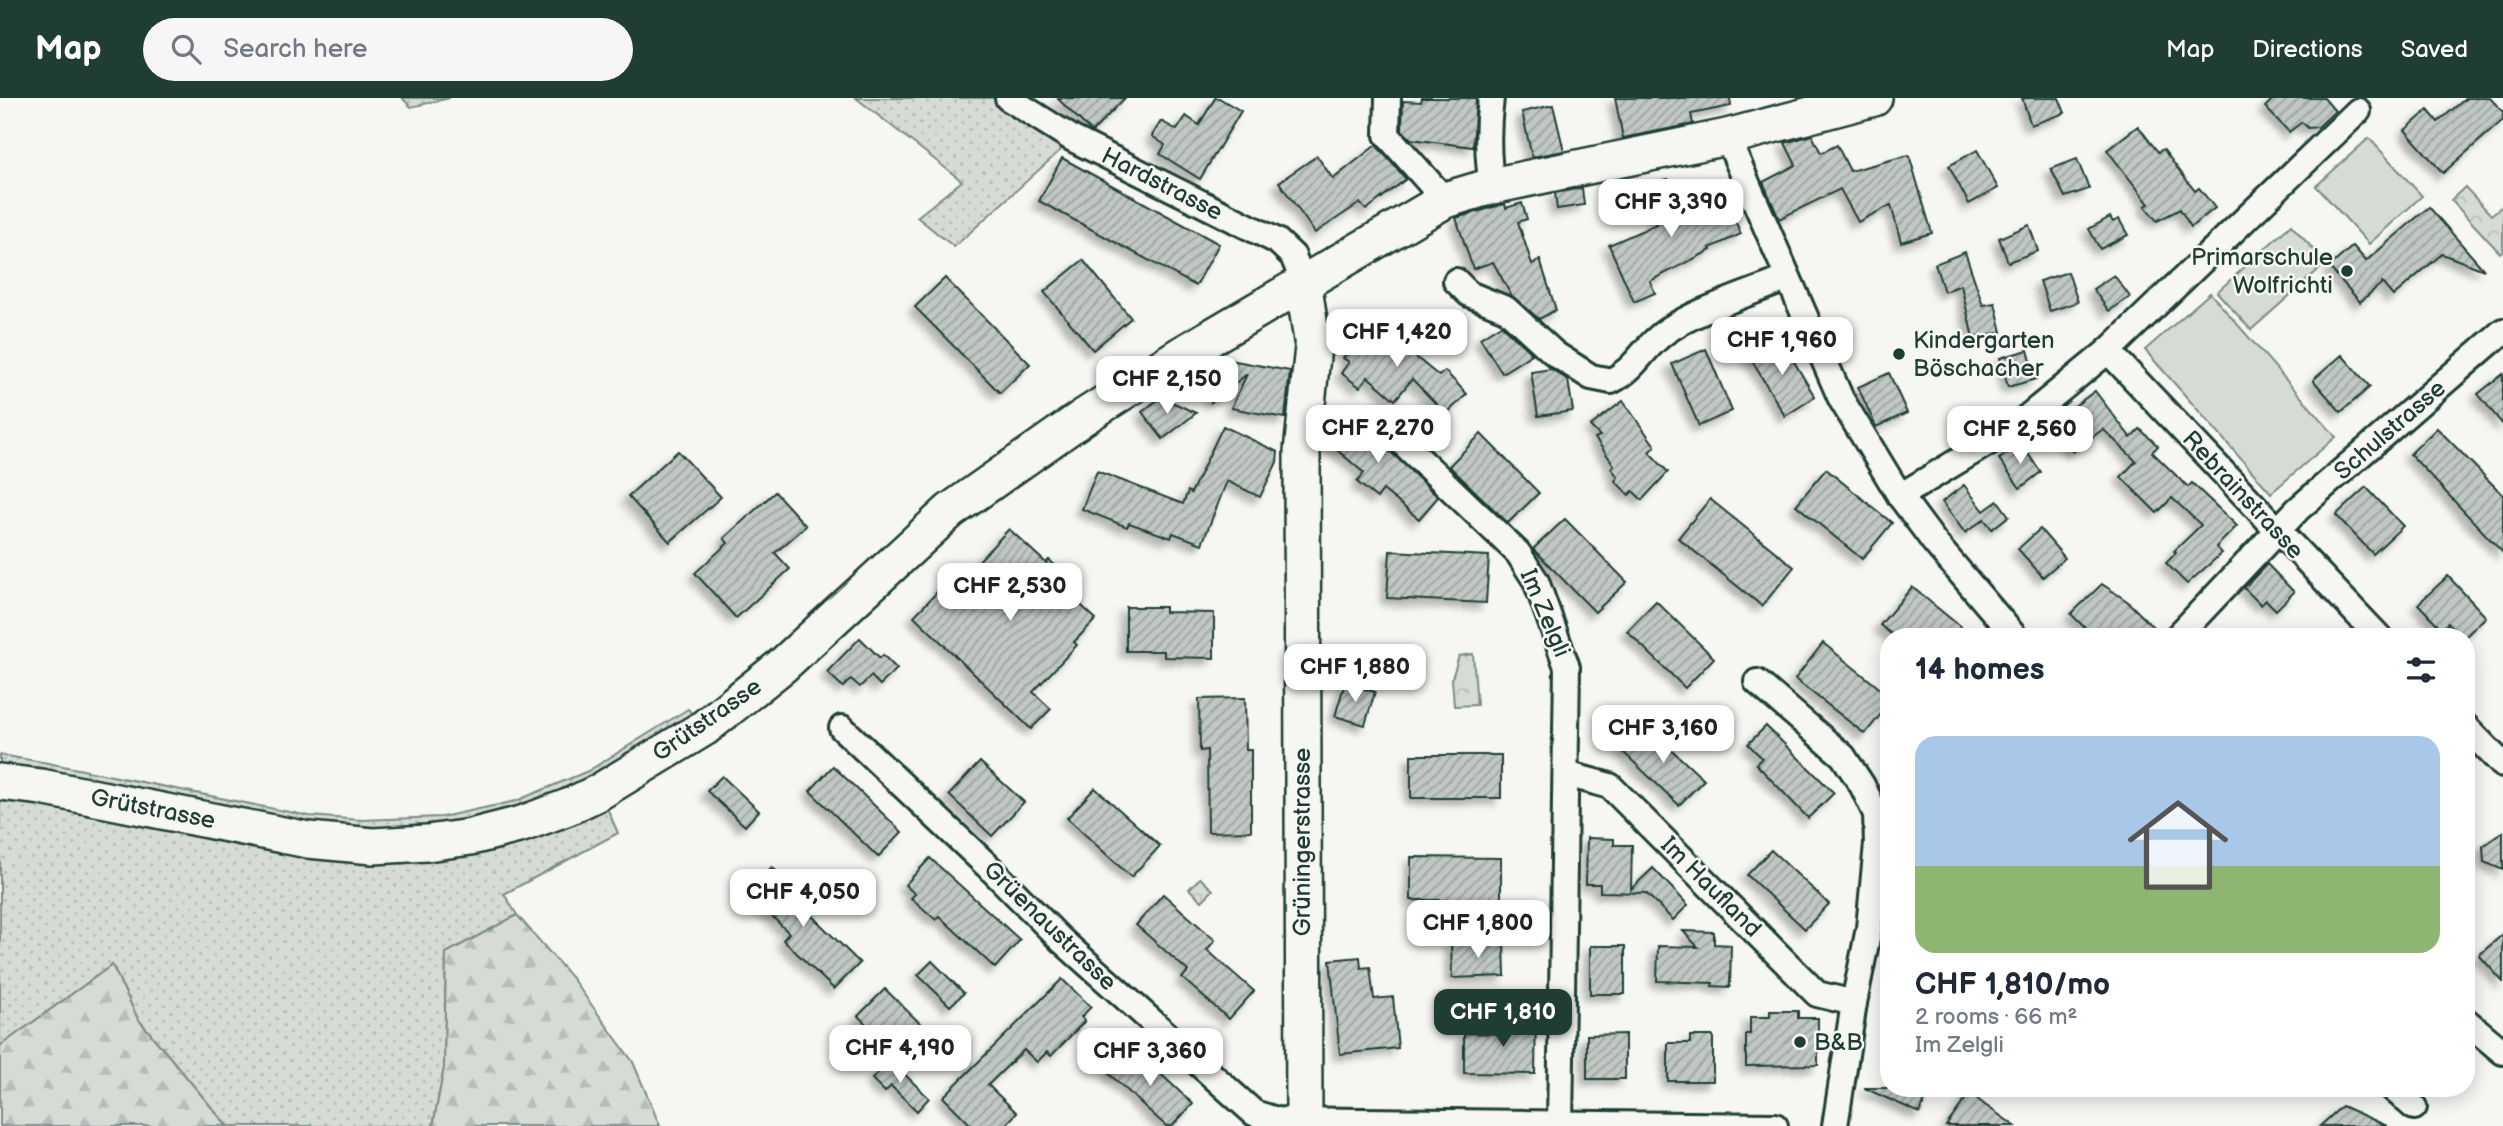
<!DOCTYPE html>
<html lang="en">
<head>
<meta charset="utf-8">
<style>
	body { margin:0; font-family:"Balsamiq Sans",sans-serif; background:#f6f6f7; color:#1f2937; height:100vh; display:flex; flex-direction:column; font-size:26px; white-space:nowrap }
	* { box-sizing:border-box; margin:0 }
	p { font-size:23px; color:#747a83 }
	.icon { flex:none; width:38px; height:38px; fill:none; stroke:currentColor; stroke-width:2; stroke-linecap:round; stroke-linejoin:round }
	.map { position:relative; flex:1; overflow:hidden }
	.details { position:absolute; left:1880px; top:530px; width:595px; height:469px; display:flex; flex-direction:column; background:#fff; border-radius:28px; box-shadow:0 4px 18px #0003 }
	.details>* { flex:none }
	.price { position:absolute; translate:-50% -60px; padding:0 16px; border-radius:14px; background:#fff; color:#222; font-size:23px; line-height:46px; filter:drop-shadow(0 2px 4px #0008) }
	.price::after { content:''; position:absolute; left:50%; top:42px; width:21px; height:16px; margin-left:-10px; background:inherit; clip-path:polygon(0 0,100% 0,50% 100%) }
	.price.selected { background:#1f3d34; color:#fff }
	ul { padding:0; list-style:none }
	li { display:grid; align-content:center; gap:14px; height:371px; padding:0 35px }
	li+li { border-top:2px solid #e0e1e3 }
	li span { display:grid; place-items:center; height:217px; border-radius:21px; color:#555 }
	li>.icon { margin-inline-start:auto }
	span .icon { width:126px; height:126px; fill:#fffc; stroke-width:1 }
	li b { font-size:30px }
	h2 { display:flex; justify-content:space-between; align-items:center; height:84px; padding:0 35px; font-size:30px }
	header { display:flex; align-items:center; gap:42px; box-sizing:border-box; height:98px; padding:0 35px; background:#1f3d34; color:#fff }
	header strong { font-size:33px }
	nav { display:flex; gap:38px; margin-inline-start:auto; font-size:24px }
	.search { width:490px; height:63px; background:#f6f6f7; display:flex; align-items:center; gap:18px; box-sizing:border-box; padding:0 24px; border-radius:38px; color:#747a83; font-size:26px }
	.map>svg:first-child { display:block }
</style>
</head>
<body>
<header>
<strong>Map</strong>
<div class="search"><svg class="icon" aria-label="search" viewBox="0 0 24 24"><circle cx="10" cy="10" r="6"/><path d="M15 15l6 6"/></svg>Search here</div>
<nav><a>Map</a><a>Directions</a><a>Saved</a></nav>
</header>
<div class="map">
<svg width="2503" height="1028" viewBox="0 0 2503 1028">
	<defs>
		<pattern id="grass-dots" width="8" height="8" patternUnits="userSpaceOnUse" patternTransform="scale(1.75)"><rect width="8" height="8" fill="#d6dbd6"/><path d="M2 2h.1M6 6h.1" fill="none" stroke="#b7bdb8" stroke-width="1.8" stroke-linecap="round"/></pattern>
		<pattern id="forest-firs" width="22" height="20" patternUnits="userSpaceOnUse" patternTransform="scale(1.75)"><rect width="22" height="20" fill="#d6dbd6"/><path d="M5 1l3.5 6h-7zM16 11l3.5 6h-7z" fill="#b7bdb8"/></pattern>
		<pattern id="park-crowns" width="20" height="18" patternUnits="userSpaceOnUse" patternTransform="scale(1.75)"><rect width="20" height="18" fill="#d6dbd6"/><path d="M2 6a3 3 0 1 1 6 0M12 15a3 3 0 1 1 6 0" fill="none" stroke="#b7bdb8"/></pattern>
		<pattern id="building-hatch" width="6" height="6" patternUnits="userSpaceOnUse" patternTransform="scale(1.75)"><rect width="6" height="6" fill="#c1c8c3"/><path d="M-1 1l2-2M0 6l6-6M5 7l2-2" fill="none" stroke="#9ca49f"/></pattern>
		<filter id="shadow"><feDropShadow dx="-6" dy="6" stdDeviation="3.5" flood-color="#0004"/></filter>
	</defs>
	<rect width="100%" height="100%" fill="#f6f6f2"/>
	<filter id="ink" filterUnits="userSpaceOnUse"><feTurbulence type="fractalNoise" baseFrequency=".0143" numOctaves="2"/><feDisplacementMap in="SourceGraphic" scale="14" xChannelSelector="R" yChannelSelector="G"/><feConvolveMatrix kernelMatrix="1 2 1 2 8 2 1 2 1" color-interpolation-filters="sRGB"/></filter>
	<g filter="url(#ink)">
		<g fill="url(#grass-dots)" stroke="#7a8c85" stroke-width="2">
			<path d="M402,0H450L411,9Z"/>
			<path d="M856,0H1008L1073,41L954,149L917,119L962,83Z"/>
			<path d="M688,611L704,630L600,694L618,735L504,796L517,817L446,855L444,970L433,1028H227L138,921L112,867L0,948V657L48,665L309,718L362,722L442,719L516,703L588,673Z"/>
		</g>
		<g fill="url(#forest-firs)" stroke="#7a8c85" stroke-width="2">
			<path d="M517,817L572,880L633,964L660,1028H433L444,970L446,855Z"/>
			<path d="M112,867L138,921L227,1028H0V948Z"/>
		</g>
		<g fill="url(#park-crowns)" stroke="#7a8c85" stroke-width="2">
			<path d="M2465,89L2491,117L2501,109L2503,112V152L2500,155L2451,102Z"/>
			<path d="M1473,556L1477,607L1454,608L1452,580L1459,558Z"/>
			<path d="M1200,780L1213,792L1202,803L1189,791Z"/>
		</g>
		<g fill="#d6dbd6" stroke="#7a8c85" stroke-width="2">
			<path d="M2369,40L2422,98L2369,146L2316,88Z"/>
			<path d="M2291,127L2326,165L2251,232L2217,194Z"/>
			<path d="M2210,195L2336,339L2271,395L2145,252Z"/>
		</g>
		<g fill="url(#building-hatch)" stroke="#1f3d34" stroke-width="2" filter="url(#shadow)">
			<path d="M1057,0H1125L1092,34Z"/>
			<path d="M1215,0H1219L1241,13L1200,81L1160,56L1165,47L1152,38L1161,23L1177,32L1186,18L1199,27Z"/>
			<path d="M1422,0H1476L1473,49L1411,41L1402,32L1403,3L1421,4Z"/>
			<path d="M1615,0H1730L1731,8L1691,16L1693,26L1623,40Z"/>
			<path d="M2022,0H2059L2065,15L2031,27Z"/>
			<path d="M2274,0H2324L2335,13L2318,29L2308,30L2302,24L2289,34L2265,9Z"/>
			<path d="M2466,0H2490L2503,14V22L2443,75L2405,32L2428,12L2438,24Z"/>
			<path d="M1553,7L1564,53L1532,59L1522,14Z"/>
			<path d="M2138,28L2158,54L2163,51L2195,93L2199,90L2215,110L2191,129L2180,111L2157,123L2145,108L2149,106L2107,52Z"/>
			<path d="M1812,37L1821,55L1837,47L1850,73L1909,57L1932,135L1901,144L1891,107L1858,124L1840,91L1779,121L1763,84L1796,67L1785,45Z"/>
			<path d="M1376,47L1406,81L1366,112L1360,105L1315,135L1279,84L1317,58L1333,81Z"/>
			<path d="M1977,52L1998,90L1969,106L1949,68Z"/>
			<path d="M1062,60L1219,146L1196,188L1039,103Z"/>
			<path d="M2077,61L2089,91L2065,99L2051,71Z"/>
			<path d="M1668,81L1676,118L1724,97L1741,136L1710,150L1711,152L1650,183L1655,195L1634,204L1609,147L1657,126L1648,86Z"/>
			<path d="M1582,90L1584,107L1557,111L1555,95Z"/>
			<path d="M1522,105L1527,121L1518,124L1532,166L1540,162L1556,212L1539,221L1511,197L1493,164L1473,171L1456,120L1497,108L1505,106L1506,110Z"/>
			<path d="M2429,109L2484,172L2442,156L2393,198L2382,185L2360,204L2329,169L2353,148L2366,163Z"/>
			<path d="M2110,119L2113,124L2119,121L2128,137L2100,151L2089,131Z"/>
			<path d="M2029,127L2038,153L2008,164L1999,140Z"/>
			<path d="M1965,154L1983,207L1995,205L2002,234L1973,240L1961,187L1944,194L1935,166Z"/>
			<path d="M1083,162L1131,220L1093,252L1044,194Z"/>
			<path d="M2068,174L2078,204L2050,213L2040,183Z"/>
			<path d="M2114,177L2130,199L2109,213L2093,191Z"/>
			<path d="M945,180L1030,266L1000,295L915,209Z"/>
			<path d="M1373,224L1439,278L1445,273L1467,296L1446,316L1412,281L1395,302L1368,279L1360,289L1341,275L1349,264L1343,260Z"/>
			<path d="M1501,227L1532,256L1502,275L1480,240Z"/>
			<path d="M1780,240L1815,299L1785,318L1749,258Z"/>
			<path d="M1706,251L1732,313L1699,328L1672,266Z"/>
			<path d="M2028,252L2036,281L2008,289L2000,260Z"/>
			<path d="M2342,257L2370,289L2341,314L2313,282Z"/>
			<path d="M1219,260L1290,273L1285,320L1231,310L1247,276L1211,304Z"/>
			<path d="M1551,271L1568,282L1573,313L1538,318L1531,274Z"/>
			<path d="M1889,275L1907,315L1876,329L1858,289Z"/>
			<path d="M2503,276V327L2478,296Z"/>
			<path d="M2095,293L2131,340L2140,331L2158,348L2152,354L2188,389L2192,385L2237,428L2216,449L2222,455L2187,486L2166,465L2176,455L2174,453L2201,427L2172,400L2157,415L2121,379L2136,363L2103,331L2073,354L2052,325Z"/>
			<path d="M1161,299L1196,315L1163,341L1142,314Z"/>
			<path d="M1623,303L1655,348L1649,354L1668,374L1642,402L1633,393L1629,397L1615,383L1618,379L1611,370L1614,367L1595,340L1600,338L1590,328Z"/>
			<path d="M1340,311L1394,357L1438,399L1419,421L1383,392L1377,400L1357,384L1364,375L1324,341L1325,328Z"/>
			<path d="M1223,328L1278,354L1277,364L1260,399L1227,383L1202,446L1173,435L1171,440L1129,425L1127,429L1082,411L1097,373L1183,406L1188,393L1191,395Z"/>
			<path d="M2437,330L2503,397V455L2410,356Z"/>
			<path d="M1481,336L1539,395L1508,425L1449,368Z"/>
			<path d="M2021,346L2041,374L2020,390L1999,361Z"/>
			<path d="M678,353L721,399L670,444L628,398Z"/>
			<path d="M1826,371L1892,425L1862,461L1796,407Z"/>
			<path d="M1964,387L1984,413L1998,403L2009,418L1992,431L1984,421L1965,435L1942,404Z"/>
			<path d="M2366,389L2403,428L2373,456L2336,417Z"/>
			<path d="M775,394L806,428L775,455L790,471L736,520L695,475L728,445L724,440Z"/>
			<path d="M1710,401L1794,469L1762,508L1678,440Z"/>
			<path d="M1565,421L1627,484L1595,514L1533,451Z"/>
			<path d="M1009,431L1046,465L1049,462L1079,489L1071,498L1096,521L1074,544L1077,547L1033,594L1051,611L1031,631L914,518L949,482L955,488Z"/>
			<path d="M2040,431L2065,460L2043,479L2018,451Z"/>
			<path d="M1390,453L1489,458L1486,505L1387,500Z"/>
			<path d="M2267,466L2294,494L2276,512L2266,502L2261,507L2244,490Z"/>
			<path d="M2448,478L2486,519L2465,539H2461L2448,525L2442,531L2418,506Z"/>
			<path d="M2102,486L2127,503L2163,539H2075L2085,530L2071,516Z"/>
			<path d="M1912,489L1973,539H1895L1880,527Z"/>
			<path d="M1656,503L1714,560L1685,590L1627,533Z"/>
			<path d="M1126,509H1165V514L1214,515V560L1164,559V553H1126Z"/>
			<path d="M860,540L880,560L883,557L897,571L880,587L871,578L860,589L851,581L843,589L827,574Z"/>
			<path d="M1823,545L1888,597V607L1865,636L1795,581Z"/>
			<path d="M1345,585L1375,594L1365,627L1335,618Z"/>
			<path d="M1245,600L1246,652H1251V733L1208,734L1207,652L1200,653L1199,601Z"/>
			<path d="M1645,627L1704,682L1679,707L1622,653Z"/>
			<path d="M1766,628L1834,695L1808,720L1756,666L1762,660L1748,646Z"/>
			<rect x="1411" y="657" width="90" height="43"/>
			<path d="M980,664L1024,704L992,738L949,697Z"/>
			<path d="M833,668L902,734L878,759L810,693Z"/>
			<path d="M722,678L759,713L745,728L707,693Z"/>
			<path d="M1095,690L1160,748L1131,779L1067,720Z"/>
			<path d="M2503,734V772L2484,764L2483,748Z"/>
			<path d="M1587,740L1614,741V747H1632L1631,791L1653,770L1688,807L1673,822L1646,795L1600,794V786H1586Z"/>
			<path d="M1771,752L1829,806L1805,831L1747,777Z"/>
			<path d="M1411,759L1501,760V802H1411Z"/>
			<path d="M930,760L1020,842L995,870L939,818L936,822L911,800L915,796L905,787Z"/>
			<path d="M772,769L814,810L809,815L860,865L834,891L783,842L789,835L747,794Z"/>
			<path d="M1163,796L1215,842L1207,852L1254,893L1229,921L1182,880L1188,873L1136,827Z"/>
			<path d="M1683,833L1714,834V846L1731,847L1730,889L1712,888L1713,885L1657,883L1658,848L1698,849Z"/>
			<path d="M2503,836V884L2479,857Z"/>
			<path d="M1504,843L1505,878L1452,880L1451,845Z"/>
			<rect x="1590" y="848" width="35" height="48"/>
			<path d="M1360,859L1361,870L1370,869L1374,901L1393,899L1398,950L1340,956L1330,862Z"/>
			<path d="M932,863L964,895L950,908L918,877Z"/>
			<path d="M1062,881L1091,909L1081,919L1085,923L1051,958L1047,954L1037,964L1024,952L988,987L1017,1015L1004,1028H972L943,999Z"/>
			<path d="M885,891L932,937L905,964L858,918Z"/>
			<path d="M1770,913H1798V920H1818V967L1746,968V936H1750V919H1770Z"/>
			<path d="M1512,914H1536L1535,976L1464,975V935L1511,936Z"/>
			<path d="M1625,936V981H1587V937Z"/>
			<path d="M1690,938H1713V983H1668V945H1690Z"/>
			<path d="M1132,949L1193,1006L1172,1028H1166L1108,975Z"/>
			<path d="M890,962L929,1000L917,1013L891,988L885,994L872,981Z"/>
			<path d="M1864,990H1930L1920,1015Z"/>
			<path d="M1970,995L1985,1007L2015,1028H1946Z"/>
			<path d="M2342,1008L2387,1028H2320Z"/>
		</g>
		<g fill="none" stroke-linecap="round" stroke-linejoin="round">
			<defs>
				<g id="street">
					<path d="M1008,0L1073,41L1277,143L1293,158L1303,183"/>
					<path d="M1388,0L1387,37L1445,102"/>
					<path d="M1491,0C1487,30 1487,58 1492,88"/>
					<path d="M1727,39L1841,301L1900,398L1935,445L2015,539"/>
					<path d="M1456,183L1469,196L1506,211L1555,256L1591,279L1611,283C1635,271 1640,255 1659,239C1686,215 1752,195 1788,180"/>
					<path d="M2108,253L2379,539"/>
					<path d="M1405,347L1518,455L1536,483L1567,569L1560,1027"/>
					<path d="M1900,398L2019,326L2108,253L2358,13"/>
					<path d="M2177,539L2298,411L2503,233"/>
					<path d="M1757,584L1843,658L1862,687L1876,716L1877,746L1869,830L1854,905L1835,1028"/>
					<path d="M2466,629L2503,667"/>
					<path d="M842,630L993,773L1060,841L1254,1015L1277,1022L1775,1028"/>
					<path d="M1566,676L1610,688L1817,896L1854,905"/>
					<path d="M2466,923L2503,954"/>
					<path d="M2392,990L2414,1009"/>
				</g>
				<g id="secondary">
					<path d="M1303,183L1313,249L1302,354L1304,1028"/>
					<path d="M0,684L41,689L308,742L373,748L427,745L471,739L522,726L568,709L599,694L704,630L783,567L950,413L1082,320L1179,258L1445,102L1492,88L1727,39L1874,0"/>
				</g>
			</defs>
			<use href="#street" stroke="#1f3d34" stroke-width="30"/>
			<use href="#secondary" stroke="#1f3d34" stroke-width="40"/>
			<use href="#street" stroke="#f6f6f2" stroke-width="24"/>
			<use href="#secondary" stroke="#f6f6f2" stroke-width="35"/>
		</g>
	</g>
	<g fill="#1f3d34" stroke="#f6f6f2" stroke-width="2.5">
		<circle cx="2347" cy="173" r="7"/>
		<circle cx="1899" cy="256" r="7"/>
		<circle cx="1800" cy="944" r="7"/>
	</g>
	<g text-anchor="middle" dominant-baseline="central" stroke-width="5" stroke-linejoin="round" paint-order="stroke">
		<g font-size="24" fill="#1f3d34" stroke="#f6f6f2">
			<text transform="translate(1162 86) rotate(27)">Hardstrasse</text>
			<text transform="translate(2390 332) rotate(-41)">Schulstrasse</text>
			<text transform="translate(2243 397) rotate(47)">Rebrainstrasse</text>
			<text transform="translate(1545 515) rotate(67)">Im Zelgli</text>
			<text transform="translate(707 622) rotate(-35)">Grütstrasse</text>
			<text transform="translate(153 711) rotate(11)">Grütstrasse</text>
			<text transform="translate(1302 744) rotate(-90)">Grüningerstrasse</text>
			<text transform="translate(1711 789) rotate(45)">Im Haufland</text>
			<text transform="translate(1050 828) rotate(44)">Grüenaustrasse</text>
		</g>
		<g font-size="24" fill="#1f3d34" stroke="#f6f6f2" text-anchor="start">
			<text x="2333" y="159" text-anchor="end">Primarschule<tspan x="2333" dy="28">Wolfrichti</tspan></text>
			<text x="1913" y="242">Kindergarten<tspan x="1913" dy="28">Böschacher</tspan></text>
			<text x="1814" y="944">B&amp;B</text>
		</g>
	</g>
</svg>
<b class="price" style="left:1671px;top:141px">CHF 3,390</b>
<b class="price" style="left:1397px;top:271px">CHF 1,420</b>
<b class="price" style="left:1782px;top:279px">CHF 1,960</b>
<b class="price" style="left:1167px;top:318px">CHF 2,150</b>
<b class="price" style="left:1378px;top:367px">CHF 2,270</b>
<b class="price" style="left:2020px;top:368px">CHF 2,560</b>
<b class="price" style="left:1010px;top:525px">CHF 2,530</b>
<b class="price" style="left:1355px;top:606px">CHF 1,880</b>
<b class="price" style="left:1663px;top:667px">CHF 3,160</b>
<b class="price" style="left:803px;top:831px">CHF 4,050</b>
<b class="price" style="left:1478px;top:862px">CHF 1,800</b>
<b class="price selected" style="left:1503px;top:951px">CHF 1,810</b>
<b class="price" style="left:900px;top:987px">CHF 4,190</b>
<b class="price" style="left:1150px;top:990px">CHF 3,360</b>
<section class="details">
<h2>14 homes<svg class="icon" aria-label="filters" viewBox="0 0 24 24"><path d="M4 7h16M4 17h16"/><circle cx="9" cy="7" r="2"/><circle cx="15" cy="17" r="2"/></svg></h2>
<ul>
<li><span style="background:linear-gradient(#a9c7e8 60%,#8fb573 0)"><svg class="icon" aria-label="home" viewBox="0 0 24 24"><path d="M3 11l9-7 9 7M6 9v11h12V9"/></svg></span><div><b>CHF 1,810/mo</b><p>2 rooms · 66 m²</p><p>Im Zelgli</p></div></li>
</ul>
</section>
</div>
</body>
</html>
